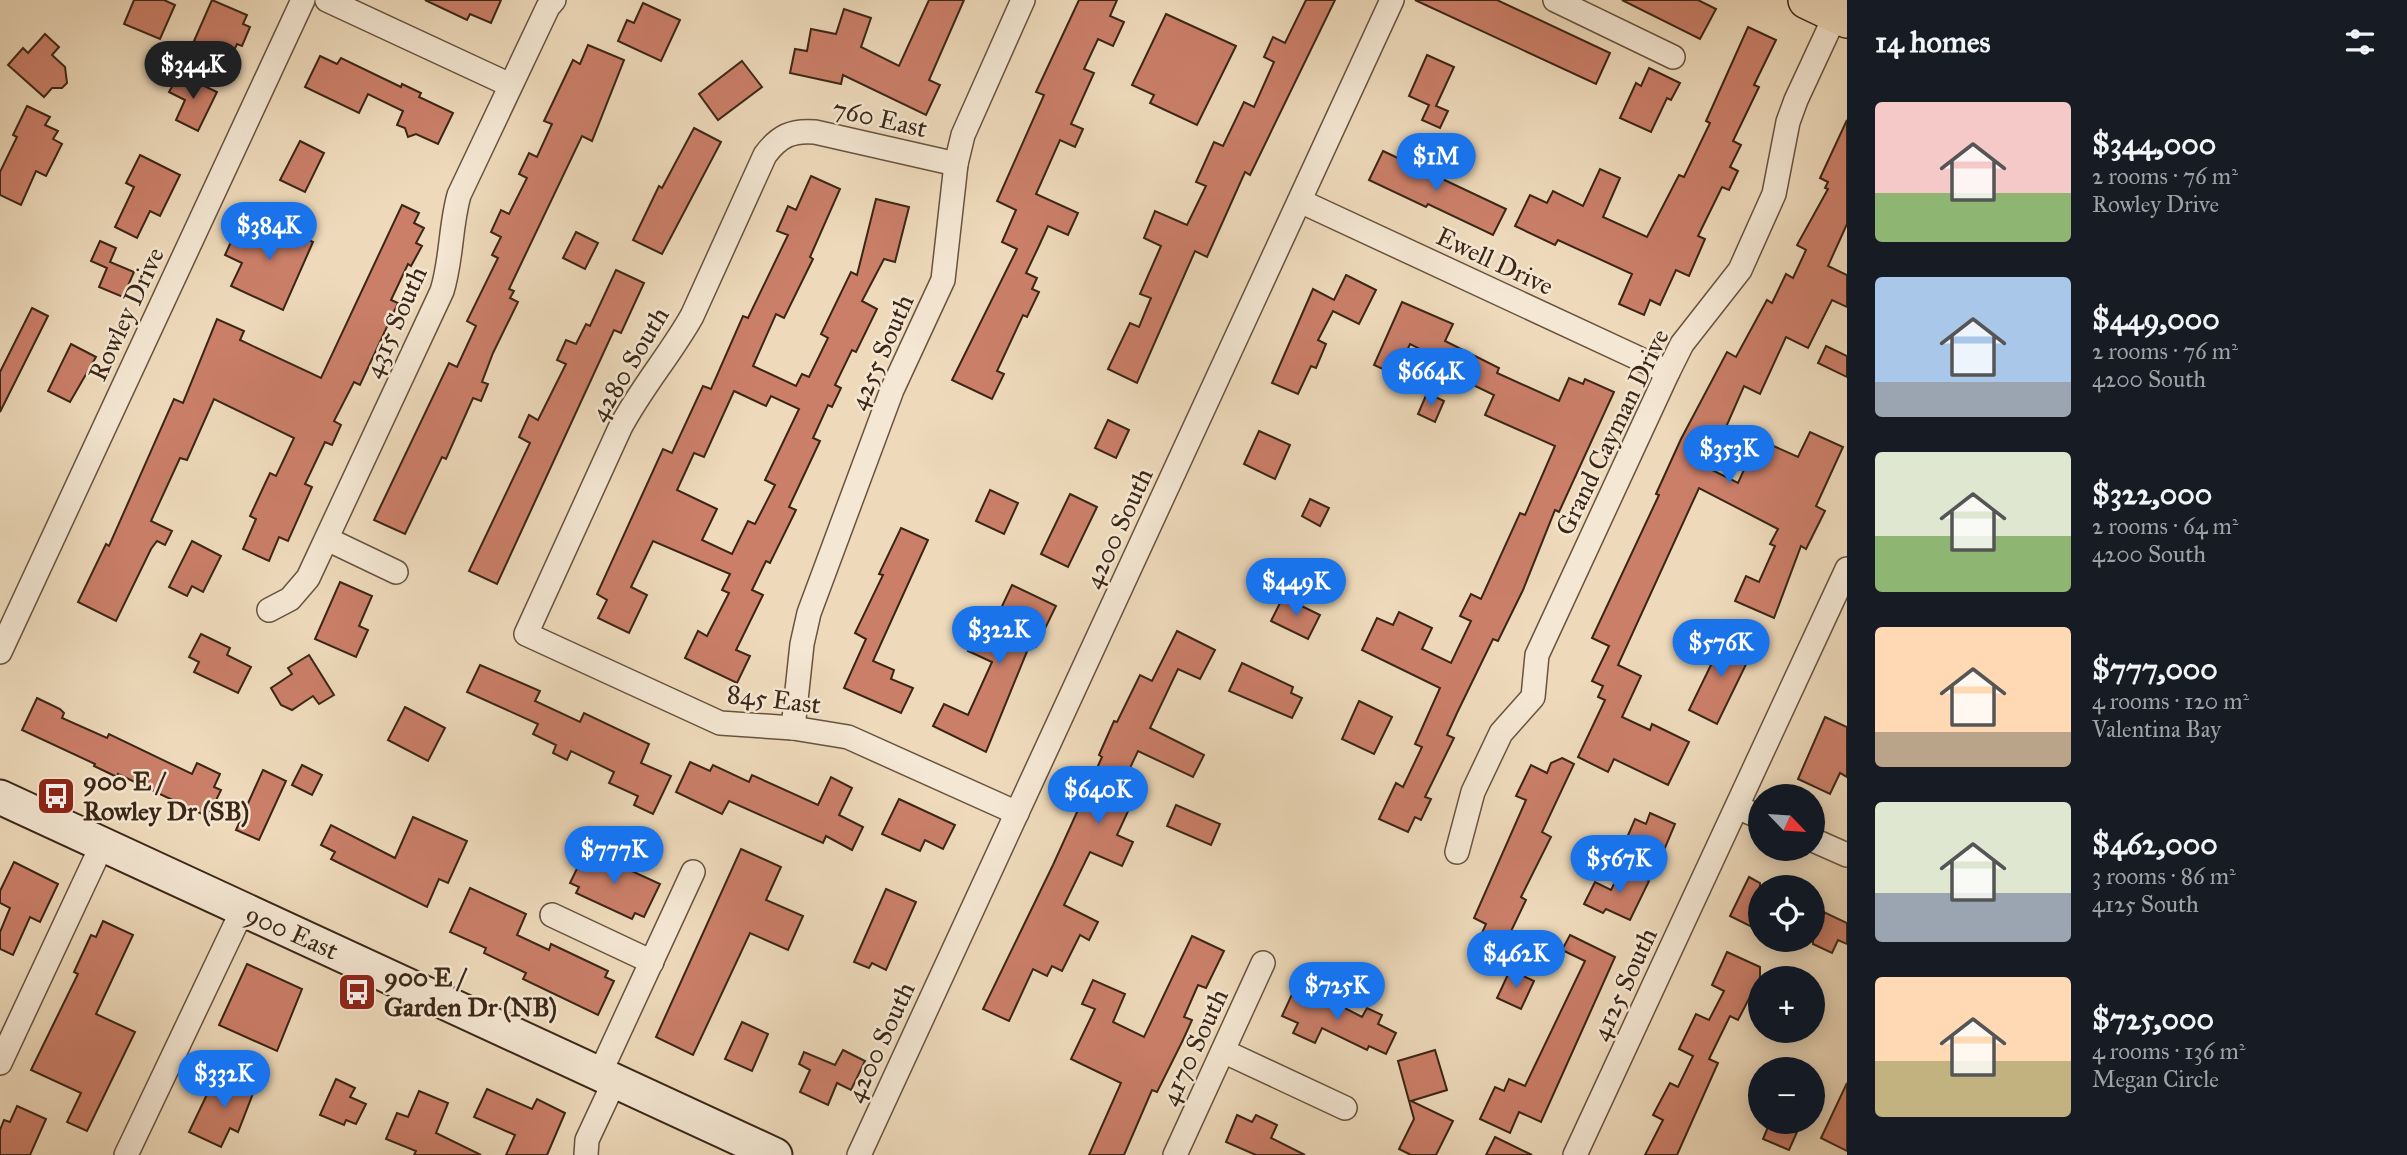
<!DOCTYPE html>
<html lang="en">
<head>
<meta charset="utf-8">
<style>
	body { margin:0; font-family:"IM FELL Great Primer",serif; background:#20242c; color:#f1f3f6; height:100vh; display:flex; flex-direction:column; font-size:26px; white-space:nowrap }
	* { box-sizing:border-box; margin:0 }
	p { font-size:23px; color:#9ea1a6 }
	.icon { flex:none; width:38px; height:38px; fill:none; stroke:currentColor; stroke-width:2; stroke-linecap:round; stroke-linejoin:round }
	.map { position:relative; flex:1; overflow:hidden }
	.drawer { display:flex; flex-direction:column; background:#171b24; width:560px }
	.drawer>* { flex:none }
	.needle { width:46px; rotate:115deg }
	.fabs { position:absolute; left:1748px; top:784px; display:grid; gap:14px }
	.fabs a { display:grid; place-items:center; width:77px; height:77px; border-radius:50%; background:#171b24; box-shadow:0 4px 18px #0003; font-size:35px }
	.price { position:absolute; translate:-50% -60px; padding:0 16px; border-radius:24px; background:#1a73e8; color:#fff; font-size:23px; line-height:46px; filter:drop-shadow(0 2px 4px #0008) }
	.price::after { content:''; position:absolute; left:50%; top:42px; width:21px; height:16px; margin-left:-10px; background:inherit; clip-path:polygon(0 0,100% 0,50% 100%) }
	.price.current { background:#222; color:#fff }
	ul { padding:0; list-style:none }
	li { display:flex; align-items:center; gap:21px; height:175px; padding:0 28px }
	li span { display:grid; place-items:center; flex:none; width:196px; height:140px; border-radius:7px; color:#555 }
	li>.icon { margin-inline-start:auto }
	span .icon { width:84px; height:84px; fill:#fffc; stroke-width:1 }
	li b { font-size:30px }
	h2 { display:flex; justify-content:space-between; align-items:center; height:84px; padding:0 28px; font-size:30px }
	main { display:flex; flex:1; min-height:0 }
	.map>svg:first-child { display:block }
</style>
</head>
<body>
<main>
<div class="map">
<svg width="1847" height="1155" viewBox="0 0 1847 1155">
	<rect width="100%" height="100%" fill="#eedabb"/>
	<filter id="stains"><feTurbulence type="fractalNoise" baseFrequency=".00286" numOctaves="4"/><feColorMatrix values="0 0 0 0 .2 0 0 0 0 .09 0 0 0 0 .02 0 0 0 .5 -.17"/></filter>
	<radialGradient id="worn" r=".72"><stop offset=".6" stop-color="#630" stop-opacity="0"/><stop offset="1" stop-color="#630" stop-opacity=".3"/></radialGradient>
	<g fill="#cb7f69" stroke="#3b2616" stroke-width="2" fill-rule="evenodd">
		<path d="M134,0H164L175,5L160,39L124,24Z"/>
		<path d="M212,0L247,15L243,24L250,27L242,46L237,44L231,57L194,41Z"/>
		<path d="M425,0H501L491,23L470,14L467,20Z"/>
		<path d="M929,0H964L929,80L940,85L926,115L843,75L841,84L790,73L795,49L807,51L811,29L836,34L844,9L871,18L861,47L899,66Z"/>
		<path d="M1079,0H1117L1110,16L1124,22L1113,46L1098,39L1084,69L1094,73L1071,124L1083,129L1075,147L1060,140L1036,194L1078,213L1068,235L1048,226L1038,248L1026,273L1037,278L1032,289L1039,292L1027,317L1023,315L997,371L1004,374L992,399L952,380L1017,249L1002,242L1016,210L997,201L1044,95L1036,92Z"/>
		<path d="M1306,0H1335L1250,175L1245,172L1207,257L1195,251L1137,383L1108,369L1130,323L1139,327L1151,298L1140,294L1161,246L1144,238L1155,211L1187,225L1206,186L1196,182L1214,142L1223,146L1244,102L1254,107L1274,62L1264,57L1273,37L1285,43Z"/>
		<path d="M1415,0H1497L1610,53L1596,84Z"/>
		<path d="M1622,0H1698L1716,9L1700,39Z"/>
		<path d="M643,3L680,20L661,61L618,41L627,20L634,23Z"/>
		<path d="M1166,14L1236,46L1197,125L1150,103L1154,95L1132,85Z"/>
		<path d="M1748,27L1776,40L1754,85L1759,87L1733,141L1741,145L1730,167L1738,171L1729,190L1722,187L1698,236L1705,239L1689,276L1676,270L1660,305L1650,300L1644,315L1619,304L1632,274L1558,240L1555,245L1515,226L1530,195L1547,203L1553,191L1583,206L1600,169L1620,178L1603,217L1647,237L1679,175L1684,177L1710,123L1706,121Z"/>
		<path d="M45,34L59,47L52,55L65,67L67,83L62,88H52L44,97L8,65L23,48L28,53Z"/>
		<path d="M588,45L624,60L592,141L582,136L509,289L514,291L510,298L518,302L493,353L482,382L488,384L481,401L473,398L446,459L442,457L405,534L374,520L449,363L457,367L476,326L467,321L498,258L492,255L501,237L491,232L501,210L509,214L527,178L519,174L529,153L537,157L552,124L544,121L573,60L580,64Z"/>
		<path d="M1427,55L1454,67L1436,106L1448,111L1440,128L1422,120L1429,105L1409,96Z"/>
		<path d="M320,56L337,64L341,58L401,87L402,84L421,93L419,97L453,113L438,144L416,134L408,137L405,128L397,125L403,111L368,94L359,113L305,87Z"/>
		<path d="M742,61L762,87L718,120L699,94Z"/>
		<path d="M1649,68L1680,83L1671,100L1667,98L1651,132L1620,118L1636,83L1641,86Z"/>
		<path d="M179,74L217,92L198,131L176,120L185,100L169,92Z"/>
		<path d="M27,106L50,117L45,125L58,131L53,139L62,144L46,176L36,171L21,205L0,195V172L17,137L13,135Z"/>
		<path d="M1847,120V224L1828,266L1847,275V307L1832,300L1808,348L1786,337L1760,394L1744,386L1708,468L1738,483L1758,439L1798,457L1810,432L1843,447L1816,506L1825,511L1806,549L1801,546L1774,618L1735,601L1746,576L1759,582L1775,546L1770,544L1778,529L1699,488L1618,665L1641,676L1622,717L1650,730L1652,724L1689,742L1668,785L1614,759L1608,772L1578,757L1605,700L1598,697L1603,686L1592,681L1609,646L1592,638L1659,495L1656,494L1681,439L1727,352L1736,357L1767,300L1772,303L1786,274L1793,278L1806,250L1797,245L1828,189L1825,188L1828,182L1820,178Z"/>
		<path d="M694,128L721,142L662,254L633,240L659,186L662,188Z"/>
		<path d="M300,141L324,153L305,192L280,180Z"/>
		<path d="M1383,151L1506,209L1493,235L1428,204L1426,207L1369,180Z"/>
		<path d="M140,155L180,175L160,216L150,211L137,238L115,227L134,187L126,183Z"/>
		<path d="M811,176L840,189L810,257L813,259L784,318L776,314L753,366L796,386L802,374L809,377L828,338L821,334L851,272L857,275L876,199L909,207L895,262L884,259L862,301L877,309L856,352L852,350L835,385L841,388L832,407L828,405L813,438L820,441L789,507L796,510L770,563L766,561L752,590L763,595L736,650L750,656L737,683L685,658L698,631L707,636L729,593L722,590L730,574L653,541L631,587L647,595L629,633L598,618L607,600L597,594L663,449L672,453L703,386L711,389L743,316L748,318L788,235L777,231L788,206L796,210ZM734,391L766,406L771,396L799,409L765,480L775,485L755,524L748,521L732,554L702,540L717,509L677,490L694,453L704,457Z"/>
		<path d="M402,205L419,213L414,223L424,228L416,243L422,246L411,266L408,264L391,300L398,303L360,385L354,382L334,421L341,425L332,445L325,442L305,484L312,487L288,541L279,537L269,561L243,549L256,519L250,516L263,488L270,473L276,476L294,438L214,399L187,460L180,458L151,521L172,531L165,545L157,541L151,549L116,621L78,602L106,544L109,546L174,399L183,403L217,319L244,331L240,340L321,378Z"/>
		<path d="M263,218L313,242L283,310L231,286L242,263L225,255L236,231L253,239Z"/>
		<path d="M576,232L598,243L585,269L563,258Z"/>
		<path d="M100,241L116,248L110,262L134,272L123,297L99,287L107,268L91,261Z"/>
		<path d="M616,270L644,283L621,333L614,330L497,584L469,571L530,443L519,437L529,415L538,420L566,364L557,360L566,340L576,344L586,324L590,326Z"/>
		<path d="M1346,275L1376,290L1359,324L1333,311L1318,340L1326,344L1316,368L1311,366L1298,394L1272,383L1313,289L1334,300Z"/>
		<path d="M1402,302L1453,324L1445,341L1499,368L1497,373L1559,401L1569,378L1583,384L1585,379L1614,392L1559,512L1555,510L1523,590L1498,641L1493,639L1457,713L1447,735L1454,738L1425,797L1431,799L1421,820L1415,817L1408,832L1379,819L1396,783L1403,787L1422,747L1415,744L1440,688L1362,650L1377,618L1393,625L1399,612L1432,628L1422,649L1451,663L1471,621L1460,616L1471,594L1481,599L1520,513L1525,515L1555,446L1485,415L1494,395L1467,382L1462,392L1442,382L1451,364L1410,344L1396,375L1374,365Z"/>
		<path d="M32,308L48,316L0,412V372Z"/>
		<path d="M71,344L96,357L70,402L48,391Z"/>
		<path d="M1826,346L1847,356V377L1818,363Z"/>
		<path d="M1427,393L1444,401L1435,422L1418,414Z"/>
		<path d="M1108,420L1129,430L1116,458L1095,448Z"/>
		<path d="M1259,431L1290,445L1275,479L1244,464Z"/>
		<path d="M990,490L1018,503L1004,534L976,521Z"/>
		<path d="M1070,494L1097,507L1068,567L1041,554Z"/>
		<path d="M1310,499L1329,508L1320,526L1302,516Z"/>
		<path d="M901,528L928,540L873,661L894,670L891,679L913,688L901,713L844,688L866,639L855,633L883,575L879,574Z"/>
		<path d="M192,541L221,556L203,592L192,586L187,596L169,587Z"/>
		<path d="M340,582L372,596L359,626L368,630L356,657L315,639Z"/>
		<path d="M1012,585L1056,606L1036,647L1030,644L986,752L933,726L944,704L968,715L992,662L968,651L976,631L988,636Z"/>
		<path d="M1283,597L1320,615L1308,639L1271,621Z"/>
		<path d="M1177,631L1215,650L1200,679L1178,669L1150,728L1204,755L1193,777L1138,751L1121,787L1136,794L1117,835L1133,842L1122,866L1090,852L1064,905L1098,922L1089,940L1080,935L1062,971L1052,966L1047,976L1033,969L1009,1021L983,1009L1053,865L1102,757L1099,755L1114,721L1117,722L1140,675L1152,681Z"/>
		<path d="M201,634L230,648L227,655L251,667L238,693L194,672L199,662L189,657Z"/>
		<path d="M1726,634L1754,648L1717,724L1689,710Z"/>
		<path d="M309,655L334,695L319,704L313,696L292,710L281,705L271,688L292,674L288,668Z"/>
		<path d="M1242,663L1293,687L1291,693L1302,698L1292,718L1229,691Z"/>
		<path d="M480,665L540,691L535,701L580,722L584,713L649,744L641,763L671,776L653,814L634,805L638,796L609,783L614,772L571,751L567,760L553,753L556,745L533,734L538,724L467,692Z"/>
		<path d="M37,698L60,709L64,713L62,718L107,738L109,734L192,774L197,763L220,774L214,787L221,790L208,817L118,774L117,777L94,766L95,764L22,730Z"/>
		<path d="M1359,701L1392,717L1374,754L1342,739Z"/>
		<path d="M405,707L445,728L428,761L388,740Z"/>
		<path d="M1825,717L1847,727V777L1840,773L1830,794L1798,779Z"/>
		<path d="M1562,758L1574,764L1542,832L1551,837L1521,897L1526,900L1504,946L1481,935L1486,924L1474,918L1526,800L1516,796L1531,765L1547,773L1551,763Z"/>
		<path d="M690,762L710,771L713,765L749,782L752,775L818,805L831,777L852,788L839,815L863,827L852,850L826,836L823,843L729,801L722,814L676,792Z"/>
		<path d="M302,765L322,775L312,795L292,785Z"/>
		<path d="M263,770L286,781L259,840L236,830Z"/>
		<path d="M899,799L955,825L943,849L925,840L920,851L882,834Z"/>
		<path d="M1176,805L1220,824L1211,845L1167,826Z"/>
		<path d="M1650,813L1675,824L1662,855L1626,840L1635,819L1646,824Z"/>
		<path d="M413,817L467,841L448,883L439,879L427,907L331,859L335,852L321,845L331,825L395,858Z"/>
		<path d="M741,849L781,867L766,900L803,916L788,950L750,933L693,1055L656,1037Z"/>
		<path d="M586,850L660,884L644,917L635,913L632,919L576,893L579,887L570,883Z"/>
		<path d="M14,862L58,884L40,922L30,917L13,955L0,949V932L10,908L0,903V891Z"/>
		<path d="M1622,868L1649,881L1630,920L1606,909L1603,913L1584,904L1595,882L1611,890Z"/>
		<path d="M1749,877L1760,883V931L1730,916Z"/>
		<path d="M470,888L526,914L517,935L549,950L551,944L608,971L605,977L614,981L598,1015L523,979L526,973L484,953L486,948L450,932Z"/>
		<path d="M886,889L916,902L886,970L872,963L869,968L854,962Z"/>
		<path d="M1813,907L1847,923V944L1838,940L1832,953L1813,944Z"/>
		<path d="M103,921L133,935L96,1014L135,1032L87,1131L67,1122L81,1093L31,1070L78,974L74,972L91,935L96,937Z"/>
		<path d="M1570,935L1615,957L1541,1122L1519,1112L1510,1133L1480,1119L1495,1087L1504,1091L1509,1079L1525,1086L1585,961L1562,950Z"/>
		<path d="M1192,936L1224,951L1206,988L1198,985L1184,1017L1192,1020L1182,1042L1157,1092L1152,1090L1124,1155H1089L1121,1083L1071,1059L1095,1009L1082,1004L1093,980L1125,994L1113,1022L1144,1037Z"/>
		<path d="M1727,952L1760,967V987L1756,985L1738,1020L1730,1016L1709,1059L1718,1063L1677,1155H1645L1663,1120L1653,1115L1670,1083L1678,1087L1693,1056L1679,1049L1696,1014L1709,1020L1724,991L1712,985Z"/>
		<path d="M247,964L302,989L277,1051L219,1025Z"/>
		<path d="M1510,970L1534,981L1521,1009L1497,998Z"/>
		<path d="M1318,988L1335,996L1333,1002L1362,1017L1367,1008L1382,1015L1378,1024L1396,1033L1386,1054L1369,1046L1367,1050L1322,1028L1315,1043L1293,1033L1298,1023L1282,1016L1293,992L1312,1001Z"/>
		<path d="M742,1022L768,1034L752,1071L725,1059Z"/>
		<path d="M843,1050L865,1061L851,1090L837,1083L828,1105L800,1092L810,1070L799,1064L804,1052L835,1065Z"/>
		<path d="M1435,1050L1447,1090L1411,1101L1453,1121L1436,1155H1411L1399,1149L1414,1119L1398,1061Z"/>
		<path d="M239,1070L259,1078L238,1132L230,1128L221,1147L189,1132L211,1086L229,1094Z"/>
		<path d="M336,1079L355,1088L350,1097L366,1104L356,1124L346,1120L344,1125L320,1115Z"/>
		<path d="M1847,1083V1151L1821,1138Z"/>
		<path d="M487,1089L532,1109L537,1099L565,1113L547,1155H506L515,1135L474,1117Z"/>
		<path d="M419,1091L448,1103L436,1133L481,1155H414L416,1151L386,1139L397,1113L408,1117Z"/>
		<path d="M17,1106L46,1119L30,1155H0V1130L4,1120L10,1122Z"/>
		<path d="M1237,1115L1252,1122L1256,1115L1277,1125L1271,1138L1305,1155H1256L1226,1142Z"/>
		<path d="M1770,1122L1797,1132L1789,1150L1763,1139Z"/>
		<path d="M1495,1137L1532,1155H1486Z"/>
	</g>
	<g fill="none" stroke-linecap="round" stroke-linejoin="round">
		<defs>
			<g id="minor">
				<path d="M327,0L510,85"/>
				<path d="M1555,0L1673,57"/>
				<path d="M956,164L815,132C792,130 779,136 765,155L692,316C670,355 641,388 620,428L526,634L720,723L793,728L848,737L1017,813"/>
				<path d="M1300,201L1668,372"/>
				<path d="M327,539L396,572"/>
				<path d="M269,610L290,599L308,578L442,291C452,259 450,227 459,195L548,7L554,0"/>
				<path d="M0,652L303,0"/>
				<path d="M793,728L802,644L809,613L892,390L943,280L956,164L963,135L1023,0"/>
				<path d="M1737,807L1760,817"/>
				<path d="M1813,840L1847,855"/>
				<path d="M1457,852L1473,792L1501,733L1533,697L1537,655L1668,372L1682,344L1740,270L1774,194L1788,122L1796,100L1841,3"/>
				<path d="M552,915L652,962"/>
				<path d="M1223,1051L1345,1108"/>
				<path d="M0,1063L103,843"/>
				<path d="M600,1073L693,872"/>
				<path d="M126,1155L243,909"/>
				<path d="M586,1155L587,1140L615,1080"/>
				<path d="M859,1155L1392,0"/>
				<path d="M1175,1155L1263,963"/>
				<path d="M1575,1155L1847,569"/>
			</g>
			<path id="secondary" d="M0,797L775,1155"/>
			<path id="primary" d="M1807,0L1847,19"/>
		</defs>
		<use href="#minor" stroke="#68533f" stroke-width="26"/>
		<use href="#secondary" stroke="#3b2616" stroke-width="37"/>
		<use href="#primary" stroke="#3b2616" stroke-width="40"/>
		<use href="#minor" stroke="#f4e7d3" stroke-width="23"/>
		<use href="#secondary" stroke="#f4e7d3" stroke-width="33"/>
		<use href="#primary" stroke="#eedabb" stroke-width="37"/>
	</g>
	<defs>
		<symbol id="bus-square" viewBox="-11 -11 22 22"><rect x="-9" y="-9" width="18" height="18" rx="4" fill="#8f2418" stroke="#f4e7d3"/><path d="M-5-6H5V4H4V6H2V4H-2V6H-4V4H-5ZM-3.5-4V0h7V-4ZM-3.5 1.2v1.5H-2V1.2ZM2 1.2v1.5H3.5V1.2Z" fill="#fff"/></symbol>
	</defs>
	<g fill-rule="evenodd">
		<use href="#bus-square" x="34" y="774" width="44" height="44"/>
		<use href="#bus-square" x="335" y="970" width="44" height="44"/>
	</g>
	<g text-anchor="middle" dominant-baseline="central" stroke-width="5" stroke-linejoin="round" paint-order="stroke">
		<g font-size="26" fill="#3b2616" stroke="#f4e7d3">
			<text transform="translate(880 118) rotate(13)">760 East</text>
			<text transform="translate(1495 261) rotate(25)">Ewell Drive</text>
			<text transform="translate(126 314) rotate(-65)">Rowley Drive</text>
			<text transform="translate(395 322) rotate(-66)">4315 South</text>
			<text transform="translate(881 352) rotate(-66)">4255 South</text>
			<text transform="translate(629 364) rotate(-59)">4280 South</text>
			<text transform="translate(1612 432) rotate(-64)">Grand Cayman Drive</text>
			<text transform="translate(1118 528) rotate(-65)">4200 South</text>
			<text transform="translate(774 699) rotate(7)">845 East</text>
			<text transform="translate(292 932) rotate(24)">900 East</text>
			<text transform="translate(1624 984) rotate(-65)">4125 South</text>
			<text transform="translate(880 1042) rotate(-65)">4200 South</text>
			<text transform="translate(1194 1047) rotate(-65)">4170 South</text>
		</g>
		<g font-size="26" font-weight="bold" fill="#3b2616" stroke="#f4e7d3" text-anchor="start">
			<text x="83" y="781">900 E /<tspan x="83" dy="30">Rowley Dr (SB)</tspan></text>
			<text x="384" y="977">900 E /<tspan x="384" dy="30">Garden Dr (NB)</tspan></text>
		</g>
	</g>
	<rect width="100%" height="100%" filter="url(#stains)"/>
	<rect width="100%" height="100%" fill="url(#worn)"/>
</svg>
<div class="fabs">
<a><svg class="needle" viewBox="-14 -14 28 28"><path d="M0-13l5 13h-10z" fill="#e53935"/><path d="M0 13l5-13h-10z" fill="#9ea1a6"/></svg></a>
<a><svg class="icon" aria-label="locate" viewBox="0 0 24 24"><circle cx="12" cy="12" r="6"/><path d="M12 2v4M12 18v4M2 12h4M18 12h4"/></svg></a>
<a>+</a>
<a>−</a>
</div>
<b class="price current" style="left:193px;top:101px">$344K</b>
<b class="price" style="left:1436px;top:193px">$1M</b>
<b class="price" style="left:269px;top:262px">$384K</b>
<b class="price" style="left:1431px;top:408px">$664K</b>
<b class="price" style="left:1729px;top:485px">$353K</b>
<b class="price" style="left:1296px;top:618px">$449K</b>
<b class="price" style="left:999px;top:666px">$322K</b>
<b class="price" style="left:1721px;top:679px">$576K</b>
<b class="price" style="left:1098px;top:826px">$640K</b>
<b class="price" style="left:614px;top:886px">$777K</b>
<b class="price" style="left:1619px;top:895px">$567K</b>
<b class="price" style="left:1516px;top:990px">$462K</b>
<b class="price" style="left:1337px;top:1022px">$725K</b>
<b class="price" style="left:224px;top:1110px">$332K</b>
</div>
<section class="drawer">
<h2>14 homes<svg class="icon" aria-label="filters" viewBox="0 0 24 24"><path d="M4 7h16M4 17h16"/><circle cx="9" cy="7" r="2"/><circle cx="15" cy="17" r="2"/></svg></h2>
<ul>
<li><span style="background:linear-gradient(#f6c9c9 65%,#8fb573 0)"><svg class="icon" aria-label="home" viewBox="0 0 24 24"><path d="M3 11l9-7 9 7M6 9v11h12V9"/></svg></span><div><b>$344,000</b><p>2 rooms · 76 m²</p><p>Rowley Drive</p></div></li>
<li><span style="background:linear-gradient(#a9c7e8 75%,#9aa5b1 0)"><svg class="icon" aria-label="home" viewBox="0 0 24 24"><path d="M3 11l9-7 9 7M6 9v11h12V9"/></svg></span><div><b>$449,000</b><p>2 rooms · 76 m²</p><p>4200 South</p></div></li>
<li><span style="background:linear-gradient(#dfe7d0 60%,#8fb573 0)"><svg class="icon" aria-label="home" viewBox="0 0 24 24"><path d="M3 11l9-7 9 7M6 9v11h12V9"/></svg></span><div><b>$322,000</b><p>2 rooms · 64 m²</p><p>4200 South</p></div></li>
<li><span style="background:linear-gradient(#ffd9b3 75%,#b9a48a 0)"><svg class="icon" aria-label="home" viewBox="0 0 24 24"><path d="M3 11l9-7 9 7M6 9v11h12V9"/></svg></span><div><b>$777,000</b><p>4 rooms · 120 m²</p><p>Valentina Bay</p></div></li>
<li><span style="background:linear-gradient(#dfe7d0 65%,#9aa5b1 0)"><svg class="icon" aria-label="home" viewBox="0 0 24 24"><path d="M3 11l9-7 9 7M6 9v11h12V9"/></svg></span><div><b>$462,000</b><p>3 rooms · 86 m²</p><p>4125 South</p></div></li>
<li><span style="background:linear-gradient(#ffd9b3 60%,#c2b280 0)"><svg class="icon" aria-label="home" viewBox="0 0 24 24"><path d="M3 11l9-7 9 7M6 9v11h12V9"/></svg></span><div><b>$725,000</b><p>4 rooms · 136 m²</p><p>Megan Circle</p></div></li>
</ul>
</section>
</main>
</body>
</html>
